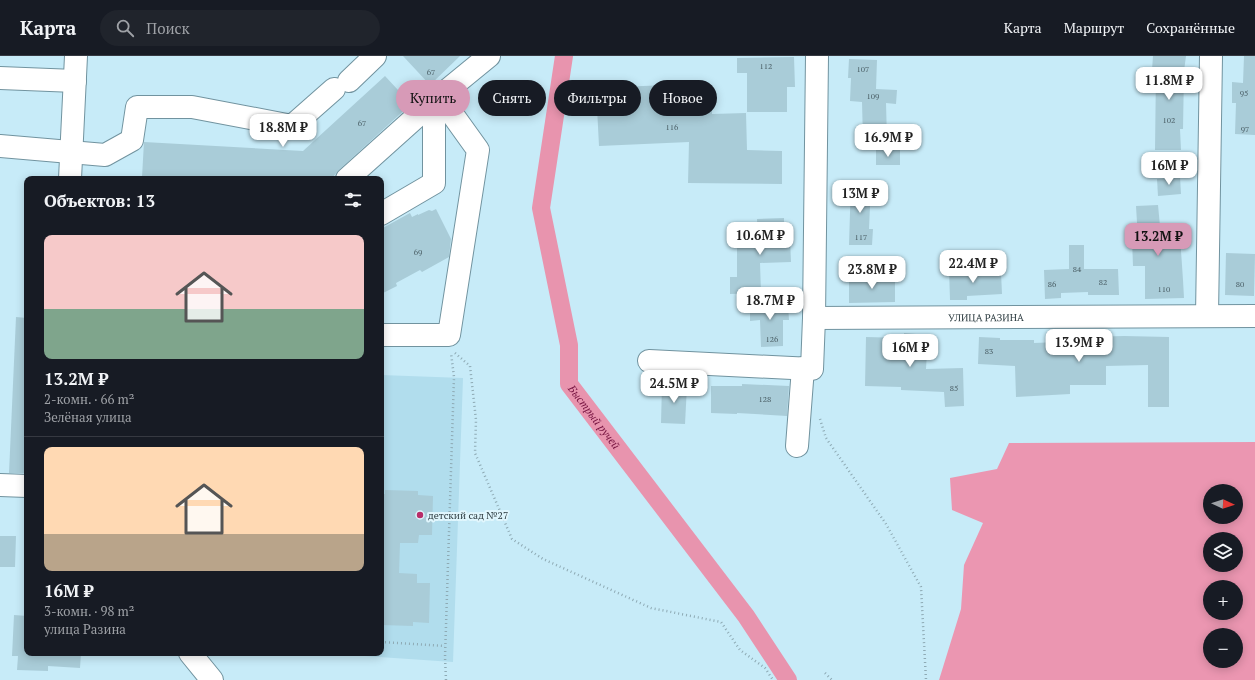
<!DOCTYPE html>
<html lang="ru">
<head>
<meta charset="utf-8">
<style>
	body { margin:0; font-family:"PT Serif",serif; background:#20242c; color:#f1f3f6; height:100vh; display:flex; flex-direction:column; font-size:15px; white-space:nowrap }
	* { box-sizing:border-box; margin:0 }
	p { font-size:13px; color:#9ea1a6 }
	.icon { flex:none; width:22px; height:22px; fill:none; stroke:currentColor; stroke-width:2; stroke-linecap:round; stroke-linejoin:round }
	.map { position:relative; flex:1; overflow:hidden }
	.drawer { position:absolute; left:24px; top:120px; width:360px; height:480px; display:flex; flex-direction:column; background:#171b24; border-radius:8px; box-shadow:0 2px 10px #0003 }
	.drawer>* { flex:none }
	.hud { position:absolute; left:396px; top:24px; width:380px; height:36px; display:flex; gap:8px }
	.needle { width:26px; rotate:93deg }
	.controls { position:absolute; left:1203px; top:428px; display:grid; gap:8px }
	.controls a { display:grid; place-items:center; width:40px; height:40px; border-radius:50%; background:#171b24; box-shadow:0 2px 10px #0003; font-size:20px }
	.price { position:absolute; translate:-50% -34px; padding:0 9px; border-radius:8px; background:#fff; color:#222; font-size:13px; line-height:26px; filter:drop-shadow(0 1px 2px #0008) }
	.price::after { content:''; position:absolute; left:50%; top:24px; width:12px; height:9px; margin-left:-6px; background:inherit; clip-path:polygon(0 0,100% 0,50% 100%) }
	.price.selected { background:#d79ab7; color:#111 }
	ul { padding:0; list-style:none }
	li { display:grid; align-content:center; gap:8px; height:212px; padding:0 20px }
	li+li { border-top:1px solid #363941 }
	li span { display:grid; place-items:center; height:124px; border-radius:8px; color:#555 }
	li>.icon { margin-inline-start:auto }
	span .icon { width:72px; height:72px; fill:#fffc; stroke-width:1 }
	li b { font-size:17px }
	h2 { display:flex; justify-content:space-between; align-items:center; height:48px; padding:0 20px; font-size:17px }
	.pill { padding:0 14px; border-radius:18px; background:#171b24; box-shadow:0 2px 10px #0003; font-size:14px; line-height:36px }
	.pill.selected { background:#d79ab7; color:#111 }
	header { display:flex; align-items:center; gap:24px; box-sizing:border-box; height:56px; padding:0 20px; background:#171b24; border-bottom:1px solid #363941 }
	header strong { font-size:19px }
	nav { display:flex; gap:22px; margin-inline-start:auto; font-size:14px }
	.search { width:280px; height:36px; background:#20242c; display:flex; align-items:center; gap:10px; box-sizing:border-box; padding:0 14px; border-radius:22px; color:#9ea1a6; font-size:15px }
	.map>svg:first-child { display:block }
</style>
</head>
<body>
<header>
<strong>Карта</strong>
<div class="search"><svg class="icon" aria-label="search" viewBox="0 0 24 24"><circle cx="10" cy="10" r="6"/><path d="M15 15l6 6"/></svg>Поиск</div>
<nav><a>Карта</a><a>Маршрут</a><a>Сохранённые</a></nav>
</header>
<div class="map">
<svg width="1255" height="624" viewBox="0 0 1255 624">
	<rect width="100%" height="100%" fill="#c7ebf8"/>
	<path fill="#b1dded" d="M381,319L463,322L453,606L320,597H381Z"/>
	<path fill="#eb96b1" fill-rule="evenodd" d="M1255,386V624H939L961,553L964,509L983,467L952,454L950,422L997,413L1009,387ZM1210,435H1236V461H1210ZM1210,483H1236V509H1210ZM1210,531H1236V557H1210ZM1210,579H1236V605H1210Z"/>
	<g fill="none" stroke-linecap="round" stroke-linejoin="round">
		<path stroke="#e894ae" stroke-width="18" id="s1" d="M564,0L541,152L569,289V328L746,560L788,624"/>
	</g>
	<g fill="#a9ccd8">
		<path d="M403,0H460L430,29Z"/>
		<path d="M1153,0H1186L1184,15L1183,73H1180L1181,94H1155L1156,14H1152Z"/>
		<path d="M1244,0H1255V79L1235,78L1236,47H1232V26L1243,27Z"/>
		<path d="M794,1L795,31H787V56H747V17H737V2Z"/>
		<path d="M849,3L877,4L876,33L897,34L896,48L886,47L887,83L863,84L862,46L850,45L851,22H848Z"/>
		<path d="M385,20L411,48L339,114L331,123H181L142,121L144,86L303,95Z"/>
		<path d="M667,29V37L712,36V58L746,57L747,94L782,95V128L688,127L689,86L599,90L596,32Z"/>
		<rect x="876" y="94" width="24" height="15"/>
		<path d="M1180,121L1181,138L1158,140L1157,123Z"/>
		<path d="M851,125L871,126L869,173H873L872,189H849Z"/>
		<path d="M1158,149L1161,181L1180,180L1183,224L1184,242L1145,243V210H1133L1132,183H1138L1136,150Z"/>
		<path d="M436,153L451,183L449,201L422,216L420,214L396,227L397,230L381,238V173L410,157L412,161L418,158V159L429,154L432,155Z"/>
		<path d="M784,162V183H790L791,206L760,207L761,237L730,238V221H737V185H758L757,163Z"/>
		<path d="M1069,189H1084V213H1118L1119,239H1088V236L1061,237V242L1045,243L1044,214L1069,213Z"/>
		<path d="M1226,197L1255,198L1254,240L1225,239Z"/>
		<path d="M949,213H967V218L1001,216L1002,238L967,240V244H950Z"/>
		<path d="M895,221V246L849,247V222Z"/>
		<path d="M750,243H775V249H788L789,264H783V290L761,291L760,264L750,265Z"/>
		<path d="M16,261L27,262V417H9Z"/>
		<path d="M904,277L928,279L926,313L963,312L964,350L945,351L944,336L901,334V331L865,330L866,281L904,282Z"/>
		<path d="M1124,280L1169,281V351H1148V309L1106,310V329H1070V338L1016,341L1015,310L978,308L979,281L1000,282V284H1034V287L1083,285V281Z"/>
		<path d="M742,328L789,330L787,360L737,357V358L711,357V330H742Z"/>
		<path d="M662,329L687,330L685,368L661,367Z"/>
		<path d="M385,434L418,435V439L433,440L432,479H419L418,487H400L399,517L417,518V527H430L429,567L413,566V570L381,569V438H385Z"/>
		<path d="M0,480H16L15,511H0Z"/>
		<path d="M14,559L27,560V597H81L80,612L48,610V615L17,614L18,600H12Z"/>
	</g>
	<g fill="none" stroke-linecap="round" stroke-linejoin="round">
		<defs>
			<g id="minor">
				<path d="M0,22L75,25"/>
				<path d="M349,25L375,0"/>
				<path d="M0,90L105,99L132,84L137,51H192L292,70L334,33"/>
				<path d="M70,123L76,0"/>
				<path d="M347,123L434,45L489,0"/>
				<path d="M381,158L434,127V45"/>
				<path d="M1207,260L1211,0"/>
				<path id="s2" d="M814,262L1255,260"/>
				<path d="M381,279H449L478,94L440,41"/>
				<path d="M649,305L812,313L814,262L817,0"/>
				<path d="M797,390L803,312"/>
				<path d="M0,429L27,430"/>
				<path d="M190,597L212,624"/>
			</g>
		</defs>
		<use href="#minor" stroke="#71939f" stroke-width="24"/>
		<g stroke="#8eaab4" stroke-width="2.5" stroke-dasharray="1 3" stroke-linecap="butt">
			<path d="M455,297L470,310L476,364L475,397L512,483L543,503L651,552L721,566L740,594L765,612L773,624"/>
			<path d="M820,363L826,382L886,468L921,531L926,624"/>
			<path d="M381,586L445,590"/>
			<path d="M825,617L832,624"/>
			<path d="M446,624L445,601L454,321L451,297"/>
		</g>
		<use href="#minor" stroke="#fff" stroke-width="22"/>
	</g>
	<circle fill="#b82e69" stroke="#e0f6fd" stroke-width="1.5" cx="420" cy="459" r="4"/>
	<g text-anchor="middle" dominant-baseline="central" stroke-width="4" stroke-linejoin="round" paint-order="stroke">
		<g font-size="8" fill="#4a5e65">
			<text x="766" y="10">112</text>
			<text x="863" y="13">107</text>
			<text x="431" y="16">67</text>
			<text x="1244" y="37">95</text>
			<text x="873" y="40">109</text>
			<text x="1169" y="64">102</text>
			<text x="362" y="67">67</text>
			<text x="672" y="71">116</text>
			<text x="1245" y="73">97</text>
			<text x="861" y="181">117</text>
			<text x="418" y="196">69</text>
			<text x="1077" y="213">84</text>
			<text x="1103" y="226">82</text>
			<text x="1052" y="228">86</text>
			<text x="1240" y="228">80</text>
			<text x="1164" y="233">110</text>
			<text x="772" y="283">126</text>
			<text x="989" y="295">83</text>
			<text x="954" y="332">85</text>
			<text x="765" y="343">128</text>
		</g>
		<g font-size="10" fill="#2b3a3f" stroke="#e0f6fd">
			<text stroke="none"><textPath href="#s2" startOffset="172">УЛИЦА РАЗИНА</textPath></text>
		</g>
		<g font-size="10" fill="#2b3a3f" stroke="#e0f6fd" text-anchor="start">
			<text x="428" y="459">детский сад №27</text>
		</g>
		<g font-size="11" font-style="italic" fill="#75123f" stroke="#e0f6fd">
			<text stroke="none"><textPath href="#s1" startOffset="374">Быстрый ручей</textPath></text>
		</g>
	</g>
</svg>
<div class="controls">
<a><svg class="needle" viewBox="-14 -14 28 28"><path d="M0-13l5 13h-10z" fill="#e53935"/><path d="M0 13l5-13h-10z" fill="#9ea1a6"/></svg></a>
<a><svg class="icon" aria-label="layers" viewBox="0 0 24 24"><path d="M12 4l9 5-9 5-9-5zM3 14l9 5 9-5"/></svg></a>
<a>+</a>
<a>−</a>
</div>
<b class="price" style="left:1169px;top:45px">11.8M ₽</b>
<b class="price" style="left:283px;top:92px">18.8M ₽</b>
<b class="price" style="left:888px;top:102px">16.9M ₽</b>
<b class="price" style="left:1169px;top:130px">16M ₽</b>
<b class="price" style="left:860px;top:158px">13M ₽</b>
<b class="price" style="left:760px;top:200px">10.6M ₽</b>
<b class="price selected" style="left:1158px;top:201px">13.2M ₽</b>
<b class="price" style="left:973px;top:228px">22.4M ₽</b>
<b class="price" style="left:872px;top:234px">23.8M ₽</b>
<b class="price" style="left:770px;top:265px">18.7M ₽</b>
<b class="price" style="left:1079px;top:307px">13.9M ₽</b>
<b class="price" style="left:910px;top:312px">16M ₽</b>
<b class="price" style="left:674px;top:348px">24.5M ₽</b>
<div class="hud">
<a class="pill selected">Купить</a>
<a class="pill">Снять</a>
<a class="pill">Фильтры</a>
<a class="pill">Новое</a>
</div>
<section class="drawer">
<h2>Объектов: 13<svg class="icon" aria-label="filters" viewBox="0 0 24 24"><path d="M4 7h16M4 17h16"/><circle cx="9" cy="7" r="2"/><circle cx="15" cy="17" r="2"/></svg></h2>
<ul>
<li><span style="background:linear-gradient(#f6c9c9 60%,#7fa58c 0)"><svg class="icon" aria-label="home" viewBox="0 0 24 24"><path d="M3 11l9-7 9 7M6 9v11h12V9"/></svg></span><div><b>13.2M ₽</b><p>2-комн. · 66 m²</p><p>Зелёная улица</p></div></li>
<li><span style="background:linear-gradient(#ffd9b3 70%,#b9a48a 0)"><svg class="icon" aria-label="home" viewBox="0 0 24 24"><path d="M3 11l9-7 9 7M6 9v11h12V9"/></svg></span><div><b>16M ₽</b><p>3-комн. · 98 m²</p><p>улица Разина</p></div></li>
</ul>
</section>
</div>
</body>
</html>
